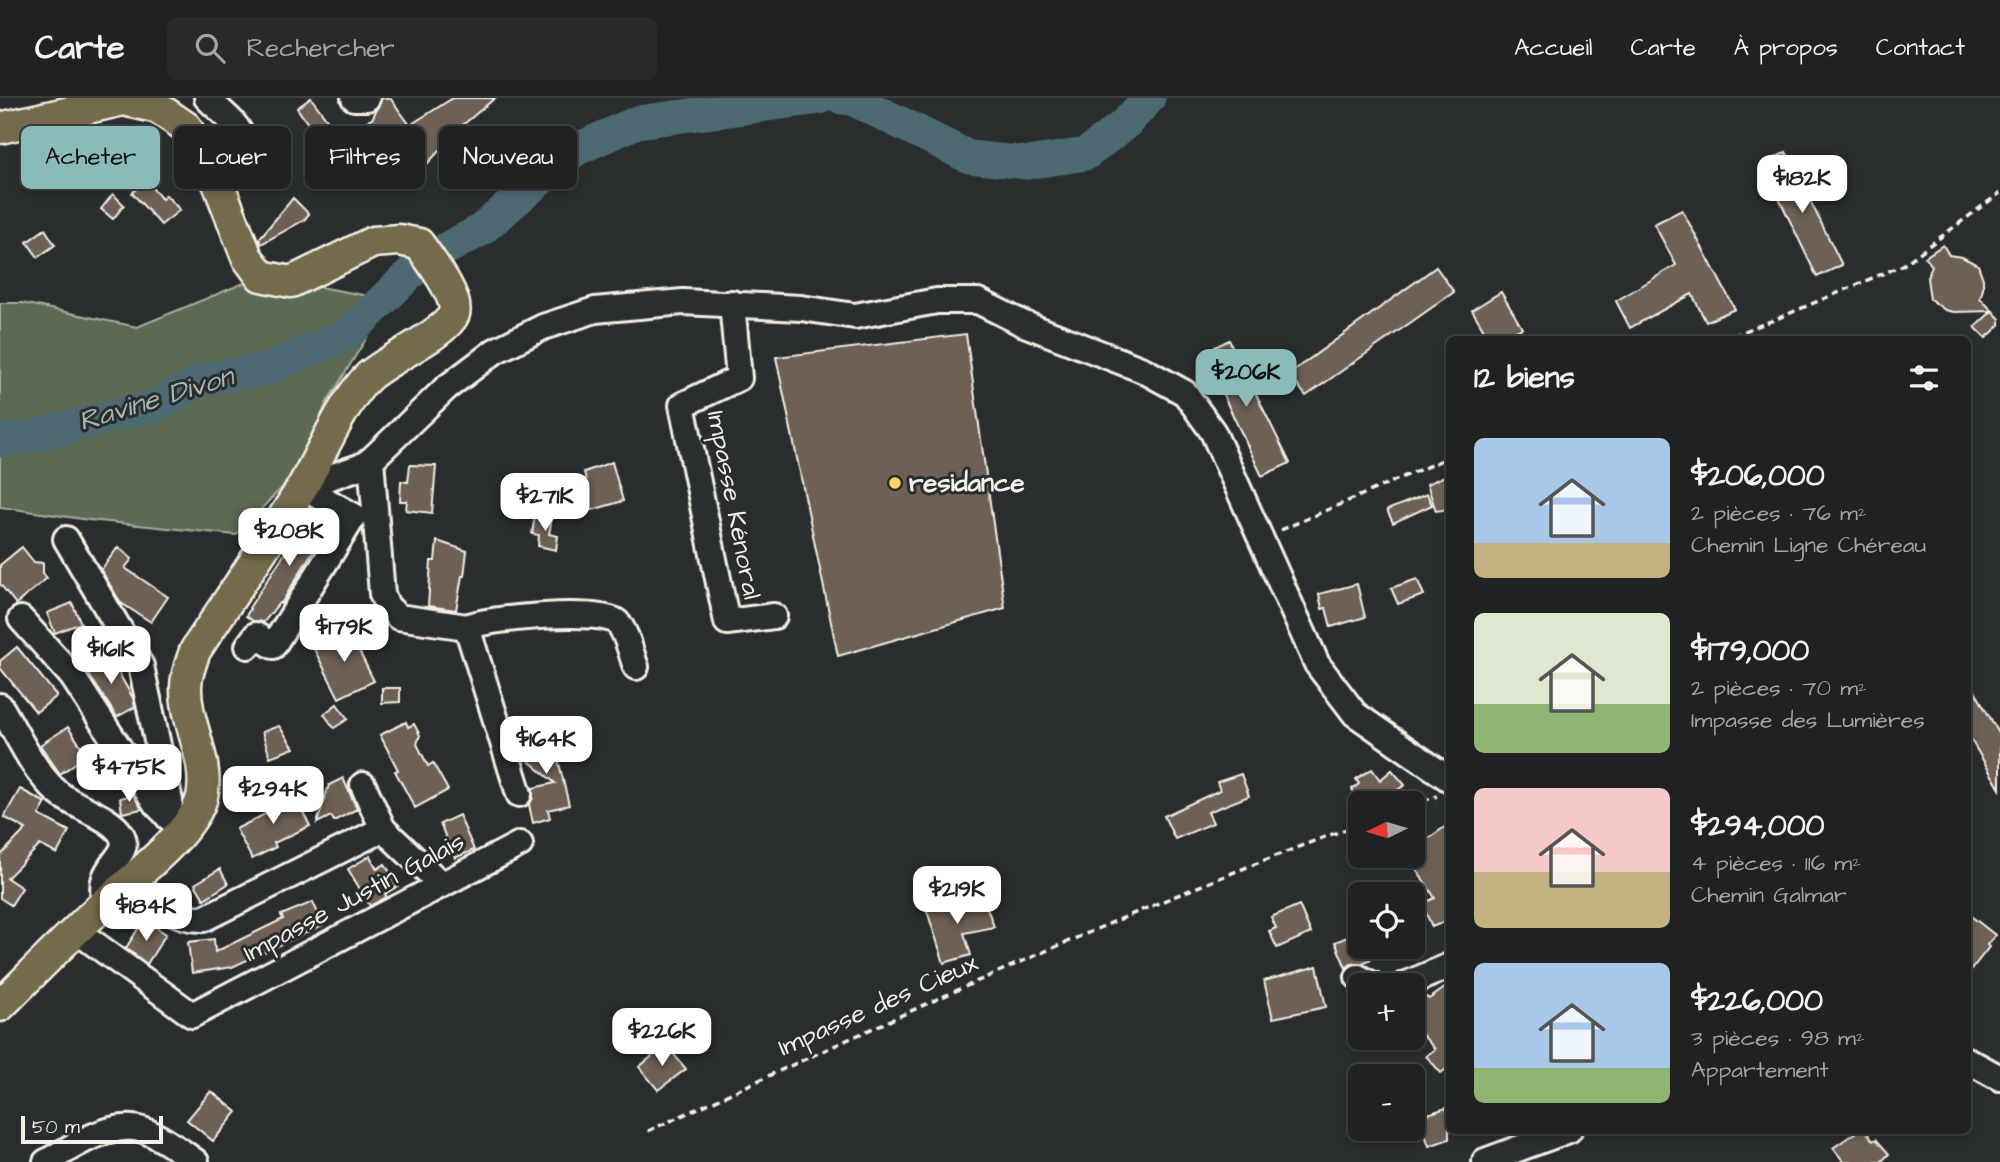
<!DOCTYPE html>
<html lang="fr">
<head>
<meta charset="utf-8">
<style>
	body { margin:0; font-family:"Architects Daughter",sans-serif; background:#282a2a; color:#f1f3f6; height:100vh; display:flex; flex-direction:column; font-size:26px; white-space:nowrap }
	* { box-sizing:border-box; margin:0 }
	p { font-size:23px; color:#a2a4a5 }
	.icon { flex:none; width:38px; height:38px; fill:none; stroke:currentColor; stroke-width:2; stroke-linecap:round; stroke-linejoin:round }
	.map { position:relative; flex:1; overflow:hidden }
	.side { position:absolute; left:1446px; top:238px; width:525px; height:798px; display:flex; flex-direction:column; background:#202222; border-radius:10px; box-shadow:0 4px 10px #0003,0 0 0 2px #3d3f40 }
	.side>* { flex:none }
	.top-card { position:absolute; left:21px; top:28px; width:665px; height:63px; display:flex; gap:14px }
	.needle { width:46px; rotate:265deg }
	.fabs { position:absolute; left:1348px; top:693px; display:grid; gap:14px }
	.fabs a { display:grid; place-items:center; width:77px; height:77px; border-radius:10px; background:#202222; box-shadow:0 4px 10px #0003,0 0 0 2px #3d3f40; font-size:35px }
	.scale { position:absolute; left:21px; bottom:18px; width:142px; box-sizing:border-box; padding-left:7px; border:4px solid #f4f1e8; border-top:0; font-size:19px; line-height:24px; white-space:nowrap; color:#f4f1e8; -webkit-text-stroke:5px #2a2d2e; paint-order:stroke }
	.price { position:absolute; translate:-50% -60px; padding:0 16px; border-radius:14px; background:#fff; color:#222; font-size:23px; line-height:46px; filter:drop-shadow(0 2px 4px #0008) }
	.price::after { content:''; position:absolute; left:50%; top:42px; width:21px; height:16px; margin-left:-10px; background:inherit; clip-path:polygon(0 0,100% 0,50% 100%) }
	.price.selected { background:#8bbbb9; color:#111 }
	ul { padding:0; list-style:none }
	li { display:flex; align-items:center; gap:21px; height:175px; padding:0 28px }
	li span { display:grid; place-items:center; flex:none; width:196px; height:140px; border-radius:10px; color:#555 }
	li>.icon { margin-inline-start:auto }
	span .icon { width:84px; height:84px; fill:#fffc; stroke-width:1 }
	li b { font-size:30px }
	h2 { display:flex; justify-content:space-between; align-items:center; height:84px; padding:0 28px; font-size:30px }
	.pill { padding:0 24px; border-radius:10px; background:#202222; box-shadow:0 4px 10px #0003,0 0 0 2px #3d3f40; font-size:24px; line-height:63px }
	.pill.selected { background:#8bbbb9; color:#111 }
	header { display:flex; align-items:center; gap:42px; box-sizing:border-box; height:98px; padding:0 35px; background:#202222; border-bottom:2px solid #3d3f40 }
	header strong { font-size:33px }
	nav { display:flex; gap:38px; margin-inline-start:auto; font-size:24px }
	.search { width:490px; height:63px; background:#282a2a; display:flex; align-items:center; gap:18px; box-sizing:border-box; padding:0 24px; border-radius:10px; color:#a2a4a5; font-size:26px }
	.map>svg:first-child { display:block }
</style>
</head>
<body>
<header>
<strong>Carte</strong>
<div class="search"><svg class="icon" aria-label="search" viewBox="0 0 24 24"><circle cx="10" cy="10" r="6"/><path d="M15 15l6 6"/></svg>Rechercher</div>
<nav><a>Accueil</a><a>Carte</a><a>À propos</a><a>Contact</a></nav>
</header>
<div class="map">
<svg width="2000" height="1064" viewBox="0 0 2000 1064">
	<rect width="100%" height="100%" fill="#2a2d2e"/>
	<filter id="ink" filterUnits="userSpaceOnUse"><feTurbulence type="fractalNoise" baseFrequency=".0143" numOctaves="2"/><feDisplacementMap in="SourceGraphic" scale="14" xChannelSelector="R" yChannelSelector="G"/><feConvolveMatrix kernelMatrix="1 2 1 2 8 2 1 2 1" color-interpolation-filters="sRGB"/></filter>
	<g filter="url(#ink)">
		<path fill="#5b6a53" stroke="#a8ae9e" stroke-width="2" d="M261,178L390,202L326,306L296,375L236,437L89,422L0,409V205H22L137,229Z"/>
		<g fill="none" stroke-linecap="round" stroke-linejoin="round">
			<g stroke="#4e6b72" stroke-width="33">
				<path d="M842,0L852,1L969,59L1027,65L1086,56L1126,25L1149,0"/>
				<path d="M0,343L23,340L159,306L202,281L267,271L348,236L423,163L481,132L575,52L637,24L820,0"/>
			</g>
		</g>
		<g fill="#6e6055" stroke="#f4f1e8" stroke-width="2">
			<path d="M311,0L338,36L372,21L382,0H390L410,27L453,0H495L458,31L462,41L440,52L427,66L422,60L414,69L406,60L379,84L364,67L357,75L343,61L332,66L324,49L297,10Z"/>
			<path d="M1786,54L1842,167L1817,179L1763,67Z"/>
			<path d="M145,82L162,101L166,97L180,112L161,127L132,95Z"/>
			<path d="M113,96L124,107L113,121L101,111Z"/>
			<path d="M293,100L309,116L304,122L261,146L259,141Z"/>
			<path d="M1682,112L1735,211L1706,224L1692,196L1630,230L1616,203L1676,167L1654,126Z"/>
			<path d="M45,131L55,147L38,159L27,144Z"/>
			<path d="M1943,147L1949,157L1962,159L1978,167L1983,181V191L1980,200L2000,221V227L1986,240L1975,229L1992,213L1954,214L1945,212L1930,201L1927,180L1932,168L1925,159Z"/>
			<path d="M1436,169L1454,194L1306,298L1289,276Z"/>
			<path d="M1501,194L1522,230L1511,236L1514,242H1490L1472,212Z"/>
			<path d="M966,236L1005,510L838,558L776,259Z"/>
			<path d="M1229,242L1290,365L1262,378L1203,255Z"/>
			<path d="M612,364L623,403L582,415L573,387L586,382L584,374Z"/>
			<path d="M410,367L436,368L432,415L406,412L407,403H400L401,383L408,384Z"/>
			<path d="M1449,376V411L1436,413L1427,386Z"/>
			<path d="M1427,396L1432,407L1393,425L1387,412Z"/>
			<path d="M313,412L330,422V425L281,506L279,505L264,524L253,523L246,518L250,511L249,510Z"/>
			<path d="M535,417L552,420L549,436L558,438L556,452L538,448L539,437L532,436Z"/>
			<path d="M437,443L467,453L464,478H462L456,512L428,508L431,463H435Z"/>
			<path d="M22,449L34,464L43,465V475L47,480L16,506L0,486V467Z"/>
			<path d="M118,449L132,461L125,470L168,499L151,524L121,505L101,472Z"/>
			<path d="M1417,481L1424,497L1398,506L1391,490Z"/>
			<path d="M1357,486L1365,519L1331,529L1326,510L1322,511L1319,496Z"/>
			<path d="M72,505L81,525L55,535L47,515Z"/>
			<path d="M349,533L374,583L339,600L313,549Z"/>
			<path d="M17,549L57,598L36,614L0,570V563Z"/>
			<path d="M109,558L133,600L135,609L117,619L85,571Z"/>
			<path d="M1967,579L2000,637V691L1967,635Z"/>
			<path d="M382,590H400V604L382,605Z"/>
			<path d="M337,606L348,621L334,630L324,616Z"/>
			<path d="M406,624L408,629L414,626L420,637L417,646L428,668L433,665L448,692L415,710L395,673L398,672L380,637Z"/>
			<path d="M279,628L294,650L270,659L262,634Z"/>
			<path d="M68,629L87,657L60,676L40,647Z"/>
			<path d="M545,630L561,660L558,661L569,707L548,712L550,720L533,725L529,707L533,700V690L555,685L530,664L525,655L524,641Z"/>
			<path d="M1372,671L1380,682L1392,672L1405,687L1378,705L1373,700L1365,705H1361L1352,691L1359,686L1356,681Z"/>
			<path d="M1241,676L1249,698L1208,714L1213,725L1175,741L1164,718L1220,692L1217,684Z"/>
			<path d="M343,680L357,711L334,723L331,718L317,725L329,687Z"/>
			<path d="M20,691L46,705L39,717L69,733L57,756L40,747L7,780L22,790L11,807L0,800V758L26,731L4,719Z"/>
			<path d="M293,695L310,728L274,745L276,749L252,761L236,731L271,713L268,707Z"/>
			<path d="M133,697L142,711L122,715L120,700Z"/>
			<path d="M459,717L474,752L455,760L440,726Z"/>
			<path d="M1449,726V822L1432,829L1422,806L1435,800L1408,758H1412V752Z"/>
			<path d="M370,758L377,771L385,766L398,788L385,796L387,799L370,808L348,771Z"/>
			<path d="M220,771L228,786L204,801L195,786Z"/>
			<path d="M964,798L968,810L985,804L994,829L964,835L971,857L944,865L926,810Z"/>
			<path d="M313,804L323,827L232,869L192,875L188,844L214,841L215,854L283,821L281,817Z"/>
			<path d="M1299,807L1311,835L1277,850L1269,833L1276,830L1271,819Z"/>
			<path d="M1967,815L1995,837L1987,847L1989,849L1967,877Z"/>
			<path d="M141,826L151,832L154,828L166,836L147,866L126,850Z"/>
			<path d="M1360,834V849H1400L1362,865L1351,866L1346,870L1335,844Z"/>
			<path d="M1317,868L1326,909L1273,920L1264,883Z"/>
			<path d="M1449,887V969L1441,975L1426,958L1435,951L1412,925V911L1427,899L1429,901Z"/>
			<path d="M666,947L686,971L658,992L639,969Z"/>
			<path d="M211,993L237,1014L213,1043L187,1022Z"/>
			<path d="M1446,1010L1449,1018V1041L1429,1048L1419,1019Z"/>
			<path d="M1859,1032H1865L1873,1043L1876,1041L1889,1056L1881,1064H1844L1833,1050Z"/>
		</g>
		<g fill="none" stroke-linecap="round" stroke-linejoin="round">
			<defs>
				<g id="minor">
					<path d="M207,0C231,24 250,31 243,68L218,85"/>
					<path d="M354,0H367"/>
					<path d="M732,205L739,280L682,307L727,524L774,518"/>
					<path d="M371,362L382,496L387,508L398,519L467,529L519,696"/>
					<path d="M302,389L362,368L371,362L446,290L495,253L543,229L595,212L683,204L801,210L855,218L937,203H978L1022,225L1143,272L1185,295L1213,334L1317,566L1355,616L1449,681"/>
					<path d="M66,441L141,568L170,703L168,719"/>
					<path d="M21,521L72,578L156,706L174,724"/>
					<path d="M467,529C487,520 601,510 617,524C627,534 631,556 636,569"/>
					<path d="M248,548L256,537L273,548L354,418L302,389"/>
					<path d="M0,608C18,637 32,671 57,694C74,709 110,718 121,736C135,759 92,768 106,804"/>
					<path d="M363,687L383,731"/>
					<path d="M132,781C149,800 176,822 203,821L383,731L441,786"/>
					<path d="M77,833L192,917L520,746"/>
					<path d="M1358,879L1373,887"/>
					<path d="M1404,887L1449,868"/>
					<path d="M1967,962L2000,980"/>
					<path d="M1485,1063L1569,1032"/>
					<path d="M46,1064C72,1049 102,1028 133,1030C149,1030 183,1054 196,1064"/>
				</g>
				<path id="major" d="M0,30L123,2L158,10L186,29L218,85L247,159L261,178L291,184L373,144L399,142L419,146C429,161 460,200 454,216C445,236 388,261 369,278C345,300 320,358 303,388C269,444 231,498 195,553C191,565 186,576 186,589C185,625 210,662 202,699C194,733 133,780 106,804C70,837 35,873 0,908"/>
			</defs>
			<use href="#minor" stroke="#f4f1e8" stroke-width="30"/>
			<use href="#major" stroke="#f4f1e8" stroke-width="35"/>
			<g stroke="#f4f1e8" stroke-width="3.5" stroke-dasharray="7 5" stroke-linecap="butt">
				<path d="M1722,242L1781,219L1903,167L2000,95"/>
				<path d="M1281,432L1449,359"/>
				<path d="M1412,707L1437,698"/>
				<path d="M648,1033C883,926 1117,815 1360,726"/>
			</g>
			<use href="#minor" stroke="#2a2d2e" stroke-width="24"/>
			<use href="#major" stroke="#746b4b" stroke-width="30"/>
		</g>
	</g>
	<circle fill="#ffd166" stroke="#2a2d2e" stroke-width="2.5" cx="895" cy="385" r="7"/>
	<g text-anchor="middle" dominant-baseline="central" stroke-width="6" stroke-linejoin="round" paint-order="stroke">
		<g font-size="26" font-weight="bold" fill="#f4f1e8" stroke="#2a2d2e" text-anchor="start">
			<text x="909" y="385">residance</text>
		</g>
		<g font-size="26" fill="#f4f1e8" stroke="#2a2d2e">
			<text transform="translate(734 407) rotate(79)">Impasse Kénoral</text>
			<text transform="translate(354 799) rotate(-28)">Impasse Justin Galais</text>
			<text transform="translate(878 907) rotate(-24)">Impasse des Cieux</text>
		</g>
		<g font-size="28" font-style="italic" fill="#a9b5b3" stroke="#2a2d2e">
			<text transform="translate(156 301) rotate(-17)">Ravine Divon</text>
		</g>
	</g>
</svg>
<div class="fabs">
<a><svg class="needle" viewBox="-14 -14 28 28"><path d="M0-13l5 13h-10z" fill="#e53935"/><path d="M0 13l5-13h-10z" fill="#a2a4a5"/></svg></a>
<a><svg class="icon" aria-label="locate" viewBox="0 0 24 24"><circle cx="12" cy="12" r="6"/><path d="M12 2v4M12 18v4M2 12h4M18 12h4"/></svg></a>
<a>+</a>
<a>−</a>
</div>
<div class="scale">50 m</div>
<b class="price" style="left:1802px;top:117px">$182K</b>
<b class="price selected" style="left:1246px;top:311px">$206K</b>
<b class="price" style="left:545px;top:435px">$271K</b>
<b class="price" style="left:289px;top:470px">$208K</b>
<b class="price" style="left:344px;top:566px">$179K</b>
<b class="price" style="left:111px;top:588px">$161K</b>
<b class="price" style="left:546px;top:678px">$164K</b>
<b class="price" style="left:129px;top:706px">$475K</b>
<b class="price" style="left:273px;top:728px">$294K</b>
<b class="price" style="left:957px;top:828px">$219K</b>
<b class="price" style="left:146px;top:845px">$184K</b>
<b class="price" style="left:662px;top:970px">$226K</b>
<div class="top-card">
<a class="pill selected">Acheter</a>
<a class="pill">Louer</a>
<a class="pill">Filtres</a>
<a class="pill">Nouveau</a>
</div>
<section class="side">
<h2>12 biens<svg class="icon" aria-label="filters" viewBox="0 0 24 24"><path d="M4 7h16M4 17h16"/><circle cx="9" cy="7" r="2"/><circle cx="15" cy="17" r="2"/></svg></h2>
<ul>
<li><span style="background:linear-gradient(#a9c7e8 75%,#c2b280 0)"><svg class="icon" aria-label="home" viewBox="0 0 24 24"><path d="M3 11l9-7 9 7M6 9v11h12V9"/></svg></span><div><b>$206,000</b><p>2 pièces · 76 m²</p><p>Chemin Ligne Chéreau</p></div></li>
<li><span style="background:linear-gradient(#dfe7d0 65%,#8fb573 0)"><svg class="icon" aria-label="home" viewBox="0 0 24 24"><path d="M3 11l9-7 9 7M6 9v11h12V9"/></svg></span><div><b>$179,000</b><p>2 pièces · 70 m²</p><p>Impasse des Lumières</p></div></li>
<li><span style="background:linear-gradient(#f6c9c9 60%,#c2b280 0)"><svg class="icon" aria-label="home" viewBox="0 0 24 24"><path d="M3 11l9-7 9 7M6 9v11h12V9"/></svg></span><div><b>$294,000</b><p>4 pièces · 116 m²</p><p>Chemin Galmar</p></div></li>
<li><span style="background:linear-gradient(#a9c7e8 75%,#8fb573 0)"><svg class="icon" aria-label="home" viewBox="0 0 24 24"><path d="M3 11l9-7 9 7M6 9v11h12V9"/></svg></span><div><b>$226,000</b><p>3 pièces · 98 m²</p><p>Appartement</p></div></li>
</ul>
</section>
</div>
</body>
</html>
